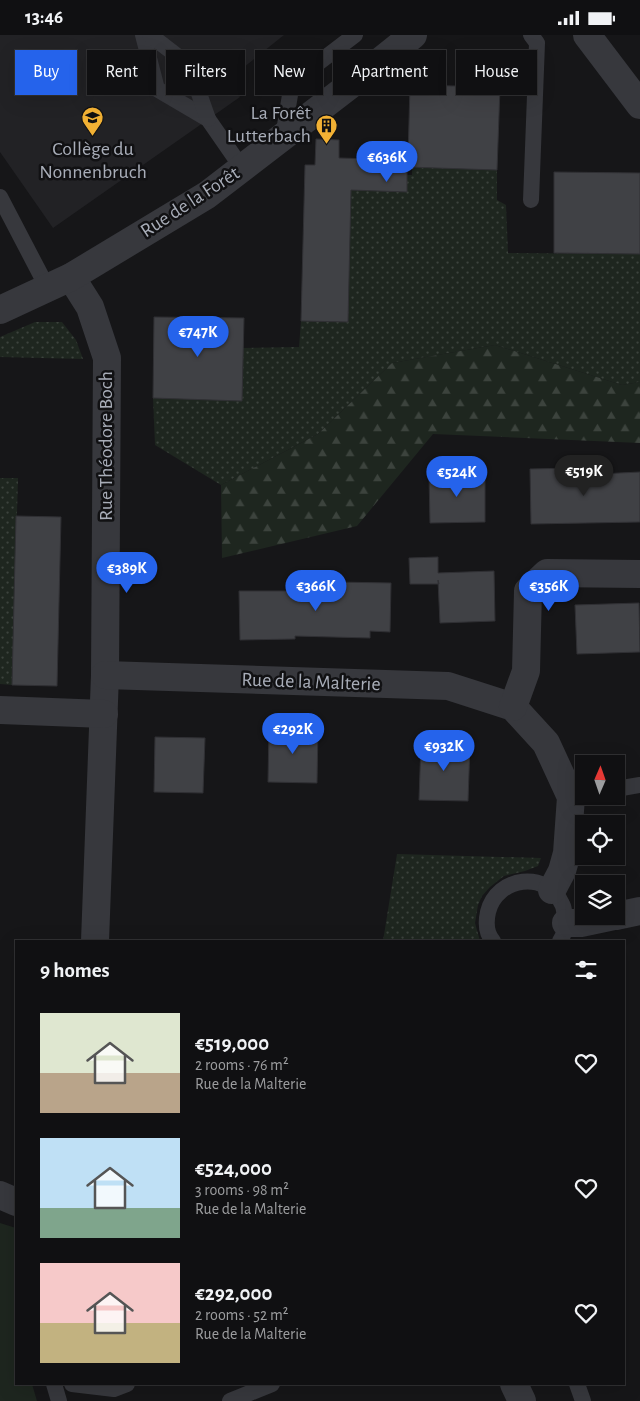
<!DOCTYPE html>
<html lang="en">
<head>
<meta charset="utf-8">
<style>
	body { margin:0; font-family:"Alegreya Sans",sans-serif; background:#19191b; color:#f1f3f6; height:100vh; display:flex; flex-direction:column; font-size:19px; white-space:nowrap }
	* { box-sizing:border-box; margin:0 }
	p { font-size:16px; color:#9c9d9f }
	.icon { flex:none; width:28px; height:28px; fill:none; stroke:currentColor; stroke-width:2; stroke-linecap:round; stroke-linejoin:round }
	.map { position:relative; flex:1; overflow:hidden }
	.side { position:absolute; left:15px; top:905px; width:610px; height:445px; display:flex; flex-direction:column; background:#101012; border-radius:0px; box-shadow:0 5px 20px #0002,0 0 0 1px #303032 }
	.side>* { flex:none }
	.top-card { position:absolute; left:15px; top:15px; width:610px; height:45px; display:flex; gap:10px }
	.needle { width:32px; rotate:2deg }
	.controls { position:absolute; left:575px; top:720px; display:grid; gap:10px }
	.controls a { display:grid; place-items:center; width:50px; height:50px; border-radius:0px; background:#101012; box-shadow:0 5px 20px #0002,0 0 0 1px #303032; font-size:25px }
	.price { position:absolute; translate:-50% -42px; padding:0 11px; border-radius:18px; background:#2563eb; color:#fff; font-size:16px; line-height:32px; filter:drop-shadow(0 1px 2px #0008) }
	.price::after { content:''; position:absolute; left:50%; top:30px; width:15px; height:11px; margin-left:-8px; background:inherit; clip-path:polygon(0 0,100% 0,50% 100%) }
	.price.current { background:#222; color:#fff }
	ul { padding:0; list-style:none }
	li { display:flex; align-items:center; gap:15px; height:125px; padding:0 25px }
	li span { display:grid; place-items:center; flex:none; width:140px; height:100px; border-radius:0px; color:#555 }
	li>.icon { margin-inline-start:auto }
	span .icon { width:60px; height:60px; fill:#fffc; stroke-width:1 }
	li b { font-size:21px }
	h2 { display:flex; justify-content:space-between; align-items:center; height:60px; padding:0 25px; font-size:21px }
	.tag { padding:0 18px; border-radius:0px; background:#101012; box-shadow:0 5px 20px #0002,0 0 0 1px #303032; font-size:18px; line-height:45px }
	.tag.current { background:#2563eb; color:#fff }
	.status { display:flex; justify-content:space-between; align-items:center; height:35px; padding:0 25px; background:#101012; direction:ltr }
	.status svg { height:14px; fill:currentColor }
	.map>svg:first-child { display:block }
</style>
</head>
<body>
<div class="status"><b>13:46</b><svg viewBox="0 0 49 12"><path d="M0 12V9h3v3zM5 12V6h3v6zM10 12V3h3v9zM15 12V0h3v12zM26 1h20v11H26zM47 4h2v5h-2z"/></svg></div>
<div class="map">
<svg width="640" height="1366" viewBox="0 0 640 1366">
	<defs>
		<pattern id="grass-dots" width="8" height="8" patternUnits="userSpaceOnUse" patternTransform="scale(1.25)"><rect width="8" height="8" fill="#1e261f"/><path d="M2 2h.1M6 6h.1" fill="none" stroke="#3c433d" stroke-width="1.8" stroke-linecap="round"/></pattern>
		<pattern id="forest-firs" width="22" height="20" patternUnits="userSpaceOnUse" patternTransform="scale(1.25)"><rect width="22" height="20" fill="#1e261f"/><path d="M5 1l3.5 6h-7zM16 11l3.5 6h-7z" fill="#3c433d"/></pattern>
	</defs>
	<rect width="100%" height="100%" fill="#161618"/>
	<path fill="#222225" d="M0,0H284L228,45L240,62L53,193L0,117Z"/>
	<g fill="url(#grass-dots)">
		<path d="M412,132L497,135V165L506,170L508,218L640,219V347L622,350L495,310L392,328L318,399L221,450L155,410L153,363L242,365L243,313L299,312L301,286L348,287L351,155L407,157V140H412Z"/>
		<path d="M35,287H62L76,305L83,324L0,322V302Z"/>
		<path d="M0,443H18L12,650L0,649Z"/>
		<path d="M397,819L541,823L538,831L525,836L504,841L490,852L482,861L478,870L475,888L480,906H383Z"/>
	</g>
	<path fill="url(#forest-firs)" d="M495,310L622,350L640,347V408L433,399L357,491L222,523L221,450L318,399L392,328Z"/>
	<path fill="#1e261f" d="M0,1188L16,1193V1349H32L37,1366H0Z"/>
	<g fill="#404145" stroke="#303034">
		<path d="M410,50L500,52L497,135L407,132V157L351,155L348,287L301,286L305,130H315L316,104L339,105V123L408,125Z"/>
		<path d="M554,137L640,138V219L554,218Z"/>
		<path d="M154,282L244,283L242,366L153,363Z"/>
		<path d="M579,433V440L640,437V487L531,489L530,434Z"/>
		<path d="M485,439V487L430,488L429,440Z"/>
		<path d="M16,481L61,482L57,651L12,650Z"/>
		<path d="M438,522V538L494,536L495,586L440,588L438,545L439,549H410L409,523Z"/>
		<path d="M335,547L391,548L390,597L370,596V603L295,601V604L240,605L239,556H335Z"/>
		<path d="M639,568L640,617L577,619L575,570Z"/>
		<path d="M269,692L318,693L317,748L268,747Z"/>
		<path d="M155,702L205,703L203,758L154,757Z"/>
		<path d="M421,708L470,710L468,766L419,765Z"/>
	</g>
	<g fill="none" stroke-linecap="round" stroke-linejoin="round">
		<g stroke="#37383d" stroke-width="16">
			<path d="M143,0L157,54L208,84L242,133"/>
			<path d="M150,0L189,30L208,84"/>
			<path d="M531,0L537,8L531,165"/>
			<path d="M283,102L292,48L355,0"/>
			<path d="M0,162L47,252"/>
			<path d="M616,754L640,750"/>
			<path d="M493,906C486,898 486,886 488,877C497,841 547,835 562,869C564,872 564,877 565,880C566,889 565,899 560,906"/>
			<path d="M54,1349L59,1366"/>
			<path d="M72,1349L114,1354L127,1349"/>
			<path d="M577,1349L583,1366"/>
			<path d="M230,1366L272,1349"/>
		</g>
		<g stroke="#37383d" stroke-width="28">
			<path d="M587,0L640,70"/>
			<path d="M71,242L90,272L107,323L105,640L95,906"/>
			<path d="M0,275L71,242L207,160L362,41L413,0"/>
			<path d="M105,640L448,651L513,672L546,708L571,762L567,818L562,836L552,855"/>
			<path d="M513,672L526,636L528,556L547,538L640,539"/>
			<path d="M0,675L104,679"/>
			<path d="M616,881L640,876"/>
			<path d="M566,888H581L614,881"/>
			<path d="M0,1160L16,1167"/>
			<path d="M514,1349L522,1366"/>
		</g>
	</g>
	<defs>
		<symbol id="school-pin" viewBox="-11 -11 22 30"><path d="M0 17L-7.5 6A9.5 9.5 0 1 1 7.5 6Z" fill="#f2b134" stroke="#111113"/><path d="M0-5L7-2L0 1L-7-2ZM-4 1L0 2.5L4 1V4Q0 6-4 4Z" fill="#111"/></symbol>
		<symbol id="building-pin" viewBox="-11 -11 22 30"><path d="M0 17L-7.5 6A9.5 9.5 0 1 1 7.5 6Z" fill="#f2b134" stroke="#111113"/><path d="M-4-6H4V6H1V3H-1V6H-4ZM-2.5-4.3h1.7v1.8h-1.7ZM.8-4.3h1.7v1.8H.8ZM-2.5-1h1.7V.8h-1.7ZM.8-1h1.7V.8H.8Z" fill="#111"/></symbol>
	</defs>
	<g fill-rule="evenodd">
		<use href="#school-pin" x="80" y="70" width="25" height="34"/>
		<use href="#building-pin" x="314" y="78" width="25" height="34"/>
	</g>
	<g text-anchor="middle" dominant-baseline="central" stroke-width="5" stroke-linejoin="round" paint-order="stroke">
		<g font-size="20" fill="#a8adb8" stroke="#111113" text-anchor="end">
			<text x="311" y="78">La Forêt<tspan x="311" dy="23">Lutterbach</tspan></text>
			<text x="93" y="114" text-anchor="middle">Collège du<tspan x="93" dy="23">Nonnenbruch</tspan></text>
		</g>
		<g font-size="20" fill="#a8adb8" stroke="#111113">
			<text transform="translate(190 167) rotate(-33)">Rue de la Forêt</text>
			<text transform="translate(106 411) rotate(-90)">Rue Théodore Boch</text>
			<text transform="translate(311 647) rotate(2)">Rue de la Malterie</text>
		</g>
	</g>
</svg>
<div class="controls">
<a><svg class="needle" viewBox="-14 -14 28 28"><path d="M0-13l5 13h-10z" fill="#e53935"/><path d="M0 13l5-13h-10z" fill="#9c9d9f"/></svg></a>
<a><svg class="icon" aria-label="locate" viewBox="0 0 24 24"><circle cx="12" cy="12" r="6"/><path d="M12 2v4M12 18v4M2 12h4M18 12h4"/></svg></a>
<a><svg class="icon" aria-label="layers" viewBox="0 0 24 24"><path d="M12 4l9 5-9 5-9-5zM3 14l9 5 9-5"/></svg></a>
</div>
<b class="price" style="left:387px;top:148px">€636K</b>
<b class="price" style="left:198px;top:323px">€747K</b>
<b class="price current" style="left:584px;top:462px">€519K</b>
<b class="price" style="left:457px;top:463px">€524K</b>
<b class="price" style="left:127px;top:559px">€389K</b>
<b class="price" style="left:316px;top:577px">€366K</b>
<b class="price" style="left:549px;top:577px">€356K</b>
<b class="price" style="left:293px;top:720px">€292K</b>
<b class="price" style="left:444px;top:737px">€932K</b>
<div class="top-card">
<a class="tag current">Buy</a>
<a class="tag">Rent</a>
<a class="tag">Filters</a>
<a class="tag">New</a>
<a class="tag">Apartment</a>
<a class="tag">House</a>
</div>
<section class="side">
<h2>9 homes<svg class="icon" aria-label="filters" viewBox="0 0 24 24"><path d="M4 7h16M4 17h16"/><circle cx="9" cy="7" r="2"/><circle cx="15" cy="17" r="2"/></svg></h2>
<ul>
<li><span style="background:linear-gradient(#dfe7d0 60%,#b9a48a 0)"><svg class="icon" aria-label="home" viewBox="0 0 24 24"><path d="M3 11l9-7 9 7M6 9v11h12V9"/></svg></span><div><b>€519,000</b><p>2 rooms · 76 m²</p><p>Rue de la Malterie</p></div><svg class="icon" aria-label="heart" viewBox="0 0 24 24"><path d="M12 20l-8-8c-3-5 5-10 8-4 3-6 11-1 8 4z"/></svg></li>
<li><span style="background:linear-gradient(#bfe0f5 70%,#7fa58c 0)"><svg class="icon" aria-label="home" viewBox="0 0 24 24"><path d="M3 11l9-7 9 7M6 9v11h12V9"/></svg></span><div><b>€524,000</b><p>3 rooms · 98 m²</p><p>Rue de la Malterie</p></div><svg class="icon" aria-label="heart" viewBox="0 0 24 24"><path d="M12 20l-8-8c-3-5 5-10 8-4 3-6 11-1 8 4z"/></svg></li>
<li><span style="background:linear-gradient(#f6c9c9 60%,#c2b280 0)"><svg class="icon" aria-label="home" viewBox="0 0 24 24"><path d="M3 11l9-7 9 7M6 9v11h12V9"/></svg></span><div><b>€292,000</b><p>2 rooms · 52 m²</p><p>Rue de la Malterie</p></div><svg class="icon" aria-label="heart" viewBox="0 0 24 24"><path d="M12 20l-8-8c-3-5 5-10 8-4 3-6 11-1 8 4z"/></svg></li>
</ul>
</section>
</div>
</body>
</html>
